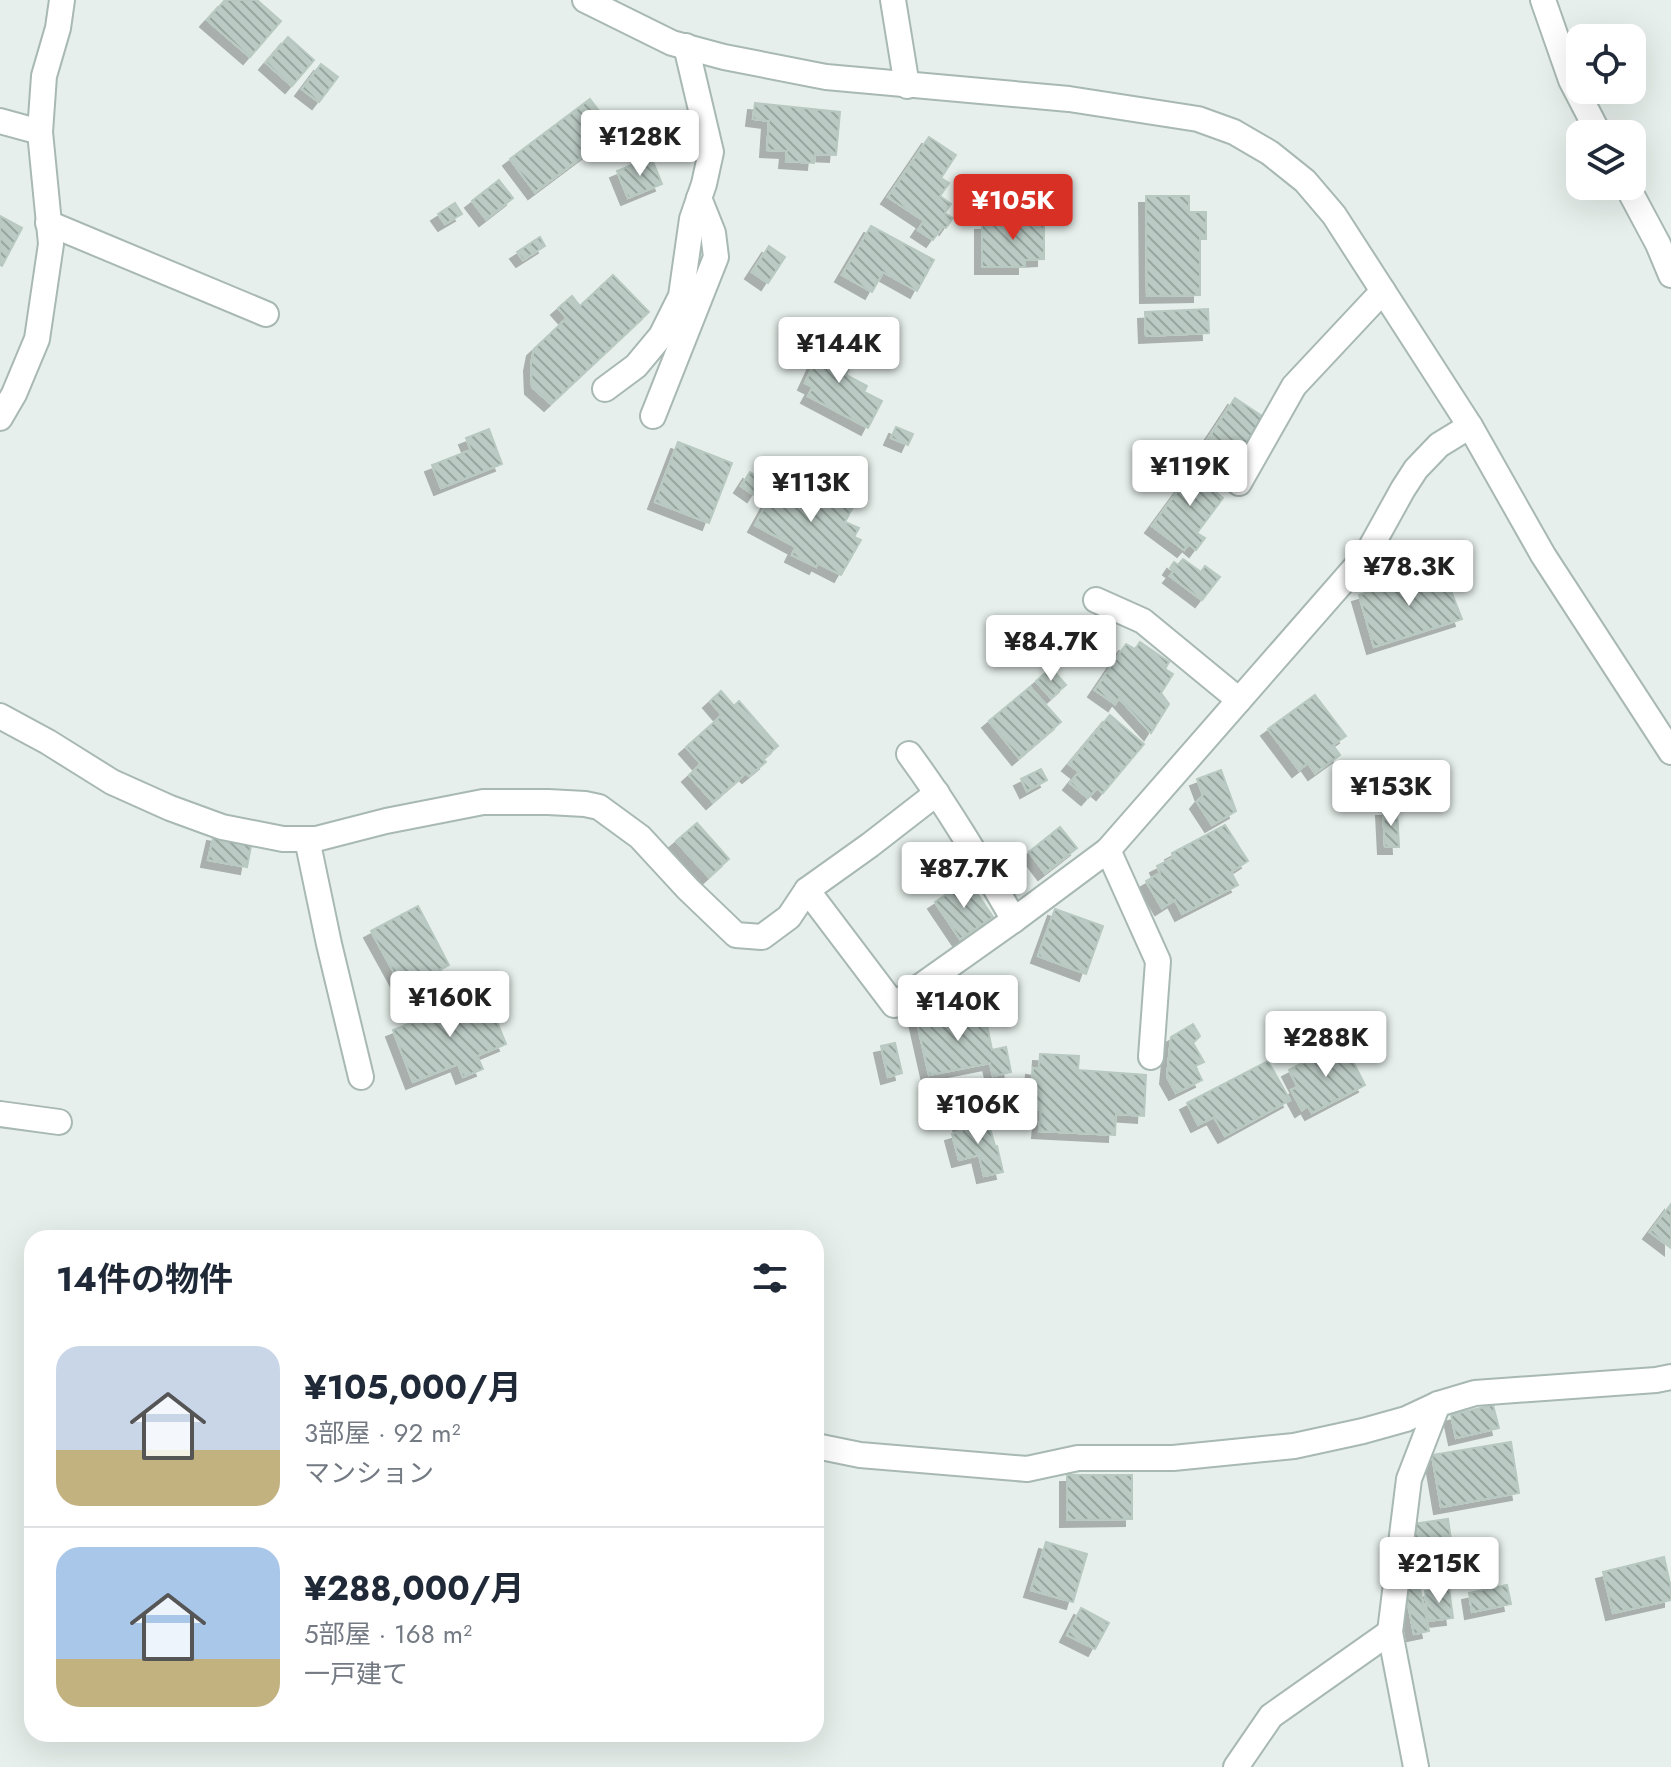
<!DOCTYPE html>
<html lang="ja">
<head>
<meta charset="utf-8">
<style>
	body { margin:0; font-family:Jost,"Noto Sans JP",sans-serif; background:#f2f2f3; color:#1f2937; height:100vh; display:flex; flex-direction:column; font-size:30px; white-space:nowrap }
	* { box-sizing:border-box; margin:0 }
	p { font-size:26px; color:#747a83 }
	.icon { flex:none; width:44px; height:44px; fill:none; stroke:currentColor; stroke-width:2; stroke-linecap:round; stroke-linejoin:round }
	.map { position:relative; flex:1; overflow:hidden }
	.sheet { position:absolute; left:24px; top:1230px; width:800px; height:512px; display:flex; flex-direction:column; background:#fff; border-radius:24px; box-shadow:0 8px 32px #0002 }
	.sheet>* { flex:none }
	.controls { position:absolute; left:1566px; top:24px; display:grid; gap:16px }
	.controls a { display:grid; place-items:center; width:80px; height:80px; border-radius:16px; background:#fff; box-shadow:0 8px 32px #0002; font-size:40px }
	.price { position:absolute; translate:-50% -68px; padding:0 18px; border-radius:8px; background:#fff; color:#222; font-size:26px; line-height:52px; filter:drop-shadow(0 2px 4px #0008) }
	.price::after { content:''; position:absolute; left:50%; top:48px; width:24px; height:18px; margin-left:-12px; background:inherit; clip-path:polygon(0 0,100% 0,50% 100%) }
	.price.current { background:#d93025; color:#fff }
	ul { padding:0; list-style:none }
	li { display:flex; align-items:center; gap:24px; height:200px; padding:0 32px }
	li+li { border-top:2px solid #e0e1e3 }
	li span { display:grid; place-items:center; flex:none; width:224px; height:160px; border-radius:24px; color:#555 }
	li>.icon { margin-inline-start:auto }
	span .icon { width:96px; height:96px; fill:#fffc; stroke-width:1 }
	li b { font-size:34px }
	h2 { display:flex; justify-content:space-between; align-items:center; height:96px; padding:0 32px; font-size:34px }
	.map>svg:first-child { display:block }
</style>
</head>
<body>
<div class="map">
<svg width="1671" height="1767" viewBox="0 0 1671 1767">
	<defs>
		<pattern id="building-back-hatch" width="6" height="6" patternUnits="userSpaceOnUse" patternTransform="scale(2)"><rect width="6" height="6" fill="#bbcac4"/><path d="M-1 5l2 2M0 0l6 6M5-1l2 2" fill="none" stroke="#98a6a0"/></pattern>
		<filter id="shadow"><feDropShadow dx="-7" dy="7" stdDeviation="0" flood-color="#0004"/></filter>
	</defs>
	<rect width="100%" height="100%" fill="#e6efeb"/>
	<g fill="url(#building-back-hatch)" stroke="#b8c9c2" stroke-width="2" filter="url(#shadow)">
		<path d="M225,0H257L281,21L250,57L207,20Z"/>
		<path d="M288,37L314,60L292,86L266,63Z"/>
		<path d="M321,64L338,77L319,102L302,89Z"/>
		<path d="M590,99L615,132L535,192L510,159Z"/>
		<path d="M755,103L840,112L836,155L815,154L814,163L786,161L787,151L767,150L769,121L753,119Z"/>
		<path d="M929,137L956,155L941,178L949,183L940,196L951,204L945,213L953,218L946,228L943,226L933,240L918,230L924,221L888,197Z"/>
		<path d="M651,157L662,184L628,198L617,171Z"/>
		<path d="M499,180L513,198L486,219L472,201Z"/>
		<path d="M1146,196H1189V212H1206V239H1200V295L1147,296Z"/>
		<path d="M455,203L462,214L445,224L438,214Z"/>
		<path d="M1019,213H1044V259L1025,260V267H982V223L1019,222Z"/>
		<path d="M0,216L22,228L2,266L0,265Z"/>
		<path d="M871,226L934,260L917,291L883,272L872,292L842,275Z"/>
		<path d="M540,237L545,246L523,260L517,252Z"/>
		<path d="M769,246L785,257L768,283L752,272Z"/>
		<path d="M613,275L649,312L551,404L532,387L531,364L534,349L567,318L558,308L572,296L580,306Z"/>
		<path d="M1208,309L1209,333L1146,336L1145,312Z"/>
		<path d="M818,335L832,342L829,348L853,360L846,375L867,386L864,392L882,401L868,428L808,396L813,387L805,383L817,357L809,353Z"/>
		<path d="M1235,398L1265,418L1231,471L1200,451Z"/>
		<path d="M896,427L913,434L908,445L891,438Z"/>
		<path d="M489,429L502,464L441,488L432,465L471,450L466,438Z"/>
		<path d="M678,442L732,463L709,523L655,502Z"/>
		<path d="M1200,461L1221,477L1212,489L1223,498L1197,533L1205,538L1196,550L1189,544L1184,550L1152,526Z"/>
		<path d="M785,471L853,507L845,522L859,528L854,537L861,540L841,575L818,563L816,567L792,555L796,547L755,525Z"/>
		<path d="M750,472L763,481L754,495L741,486Z"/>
		<path d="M839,472L854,478L849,491L834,485Z"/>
		<path d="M1183,559L1201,572L1205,566L1220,577L1202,600L1170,576L1174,571L1170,568L1174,562L1178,565Z"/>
		<path d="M1443,570L1462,619L1374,647L1359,595Z"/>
		<path d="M1140,642L1169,662L1165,669L1173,674L1161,693L1169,704L1151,733L1119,698L1115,704L1095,690L1126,644L1135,649Z"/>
		<path d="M1051,668L1066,685L1051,698L1036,681Z"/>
		<path d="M1030,687L1061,722L1019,758L989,721Z"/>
		<path d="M721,691L734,706L739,701L778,746L763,759L766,762L749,776L746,773L713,802L689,775L701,764L686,747L722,715L710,701Z"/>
		<path d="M1315,695L1346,736L1333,745L1340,755L1315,773L1308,763L1299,770L1268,729Z"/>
		<path d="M1110,715L1144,744L1103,793L1097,788L1088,798L1070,783L1079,772L1069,764Z"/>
		<path d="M1041,769L1047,780L1027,791L1021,779Z"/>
		<path d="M1221,770L1236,811L1212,825L1197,802L1203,795L1197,779Z"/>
		<path d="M1383,809H1397L1399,847H1385Z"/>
		<path d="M697,823L729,859L709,877L676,841Z"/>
		<path d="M1225,825L1248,861L1231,872L1238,885L1182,914L1175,900L1162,908L1146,881L1160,873L1157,866L1173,858L1172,853Z"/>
		<path d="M1060,827L1077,848L1045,873L1029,852Z"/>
		<path d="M214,834L252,841L247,867L208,860Z"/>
		<path d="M968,880L993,917L960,939L935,902Z"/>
		<path d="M418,906L449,965L403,989L371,931Z"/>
		<path d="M1055,909L1103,926L1086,974L1038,956Z"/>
		<path d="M969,987L973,1001L952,1007L948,992Z"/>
		<path d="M485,993L506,1044L477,1056L483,1069L463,1077L458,1064L413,1082L393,1030Z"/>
		<path d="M947,1005L950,1021L985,1015L992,1050L1006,1047L1011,1072L993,1076L990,1063L929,1075L915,1013Z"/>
		<path d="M1193,1024L1200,1036L1193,1043L1204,1062L1195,1066L1202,1080L1176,1093L1167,1077L1171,1037Z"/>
		<path d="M1343,1042L1365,1085L1312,1113L1308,1106L1302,1110L1291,1090L1298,1087L1289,1070Z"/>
		<path d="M895,1043L902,1073L888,1077L881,1046Z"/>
		<path d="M1040,1054L1079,1056L1078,1070L1146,1075L1144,1116L1116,1114L1115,1135L1039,1131L1041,1110L1030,1109L1033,1068L1039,1069Z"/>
		<path d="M1268,1061L1290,1100L1225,1136L1214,1117L1198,1125L1187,1103Z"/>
		<path d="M971,1116L974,1128L989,1125L995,1146H997L1003,1172L984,1176L979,1155L959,1160L952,1134L962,1131L959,1119Z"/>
		<path d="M1671,1204V1248L1650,1232Z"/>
		<path d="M1493,1405L1499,1428L1456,1438L1451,1415Z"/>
		<path d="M1511,1442L1519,1493L1441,1507L1432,1455Z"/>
		<path d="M1067,1475H1132V1519L1067,1520Z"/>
		<path d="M1448,1519L1456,1574L1420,1579L1412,1524Z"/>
		<path d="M1046,1542L1087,1554L1073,1602L1031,1590Z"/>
		<path d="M1664,1557L1671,1588V1600L1613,1613L1603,1572Z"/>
		<path d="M1418,1580L1429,1631L1414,1634L1404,1583Z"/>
		<path d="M1507,1585L1511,1604L1472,1612L1469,1593Z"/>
		<path d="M1449,1588L1453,1618L1428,1621L1425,1591Z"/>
		<path d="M1081,1608L1109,1623L1095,1649L1067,1635Z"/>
	</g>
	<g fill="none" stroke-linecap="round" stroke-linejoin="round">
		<defs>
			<g id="minor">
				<path d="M585,0L672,43L724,57L826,77L1069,99L1198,119L1234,132L1270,153L1305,181L1334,215L1470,426L1543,555L1671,752"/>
				<path d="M893,0L907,86"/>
				<path d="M1543,0L1571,80L1599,134"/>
				<path d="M0,121L40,132"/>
				<path d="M1627,186L1658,244L1671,275"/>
				<path d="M48,223L266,314"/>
				<path d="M605,389L636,366L661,336L681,296L692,219L704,184L711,152L686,46"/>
				<path d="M653,416L716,257L713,233L699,198"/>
				<path d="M0,418L14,394L37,339L51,244L40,132L44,76L58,28L62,0"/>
				<path d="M1239,483L1294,386L1383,291"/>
				<path d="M1096,600L1143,621L1239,700"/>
				<path d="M0,716L48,742L112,782L170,808L222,827L283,839H316L386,821L483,802H548L585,804L599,807L640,837L688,889L736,935L762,937L789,917L807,890L894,1005L1014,920L1108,850L1367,554L1403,489L1416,469L1439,445L1470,426"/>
				<path d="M909,754C948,807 981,863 1014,920"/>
				<path d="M307,839L329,944L361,1077"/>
				<path d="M1108,850L1158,961L1151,1057"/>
				<path d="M807,890L870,845L937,793"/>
				<path d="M0,1114L59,1122"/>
				<path d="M816,1446L860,1455L1027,1469L1078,1458H1173L1294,1446L1363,1431L1406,1419L1438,1404L1475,1393L1656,1380L1671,1377"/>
				<path d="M1236,1767L1271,1716L1390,1632"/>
				<path d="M1416,1767L1390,1632L1409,1479L1438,1404"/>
			</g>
		</defs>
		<use href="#minor" stroke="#a8b8b2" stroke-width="28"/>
		<use href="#minor" stroke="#fff" stroke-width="24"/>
	</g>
</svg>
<div class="controls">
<a><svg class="icon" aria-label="locate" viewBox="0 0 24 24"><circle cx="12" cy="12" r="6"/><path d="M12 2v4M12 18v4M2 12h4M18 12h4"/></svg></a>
<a><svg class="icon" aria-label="layers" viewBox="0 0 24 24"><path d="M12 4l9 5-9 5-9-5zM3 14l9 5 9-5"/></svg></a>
</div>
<b class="price" style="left:640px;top:178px">¥128K</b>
<b class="price current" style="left:1013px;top:242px">¥105K</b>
<b class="price" style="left:839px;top:385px">¥144K</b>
<b class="price" style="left:1190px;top:508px">¥119K</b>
<b class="price" style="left:811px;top:524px">¥113K</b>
<b class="price" style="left:1409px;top:608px">¥78.3K</b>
<b class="price" style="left:1051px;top:683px">¥84.7K</b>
<b class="price" style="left:1391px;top:828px">¥153K</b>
<b class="price" style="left:964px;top:910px">¥87.7K</b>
<b class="price" style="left:450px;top:1039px">¥160K</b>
<b class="price" style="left:958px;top:1043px">¥140K</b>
<b class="price" style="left:1326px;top:1079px">¥288K</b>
<b class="price" style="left:978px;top:1146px">¥106K</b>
<b class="price" style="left:1439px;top:1605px">¥215K</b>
<section class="sheet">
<h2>14件の物件<svg class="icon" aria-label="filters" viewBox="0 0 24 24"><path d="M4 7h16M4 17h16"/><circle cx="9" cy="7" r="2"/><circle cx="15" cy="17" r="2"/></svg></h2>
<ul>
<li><span style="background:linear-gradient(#c9d6e8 65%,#c2b280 0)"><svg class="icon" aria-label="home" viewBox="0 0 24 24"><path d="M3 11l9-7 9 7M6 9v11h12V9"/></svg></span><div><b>¥105,000/月</b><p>3部屋 · 92 m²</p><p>マンション</p></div></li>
<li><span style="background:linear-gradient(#a9c7e8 70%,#c2b280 0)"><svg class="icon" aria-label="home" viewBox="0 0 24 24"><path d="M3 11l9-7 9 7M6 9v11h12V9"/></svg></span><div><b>¥288,000/月</b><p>5部屋 · 168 m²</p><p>一戸建て</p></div></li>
</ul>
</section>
</div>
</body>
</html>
